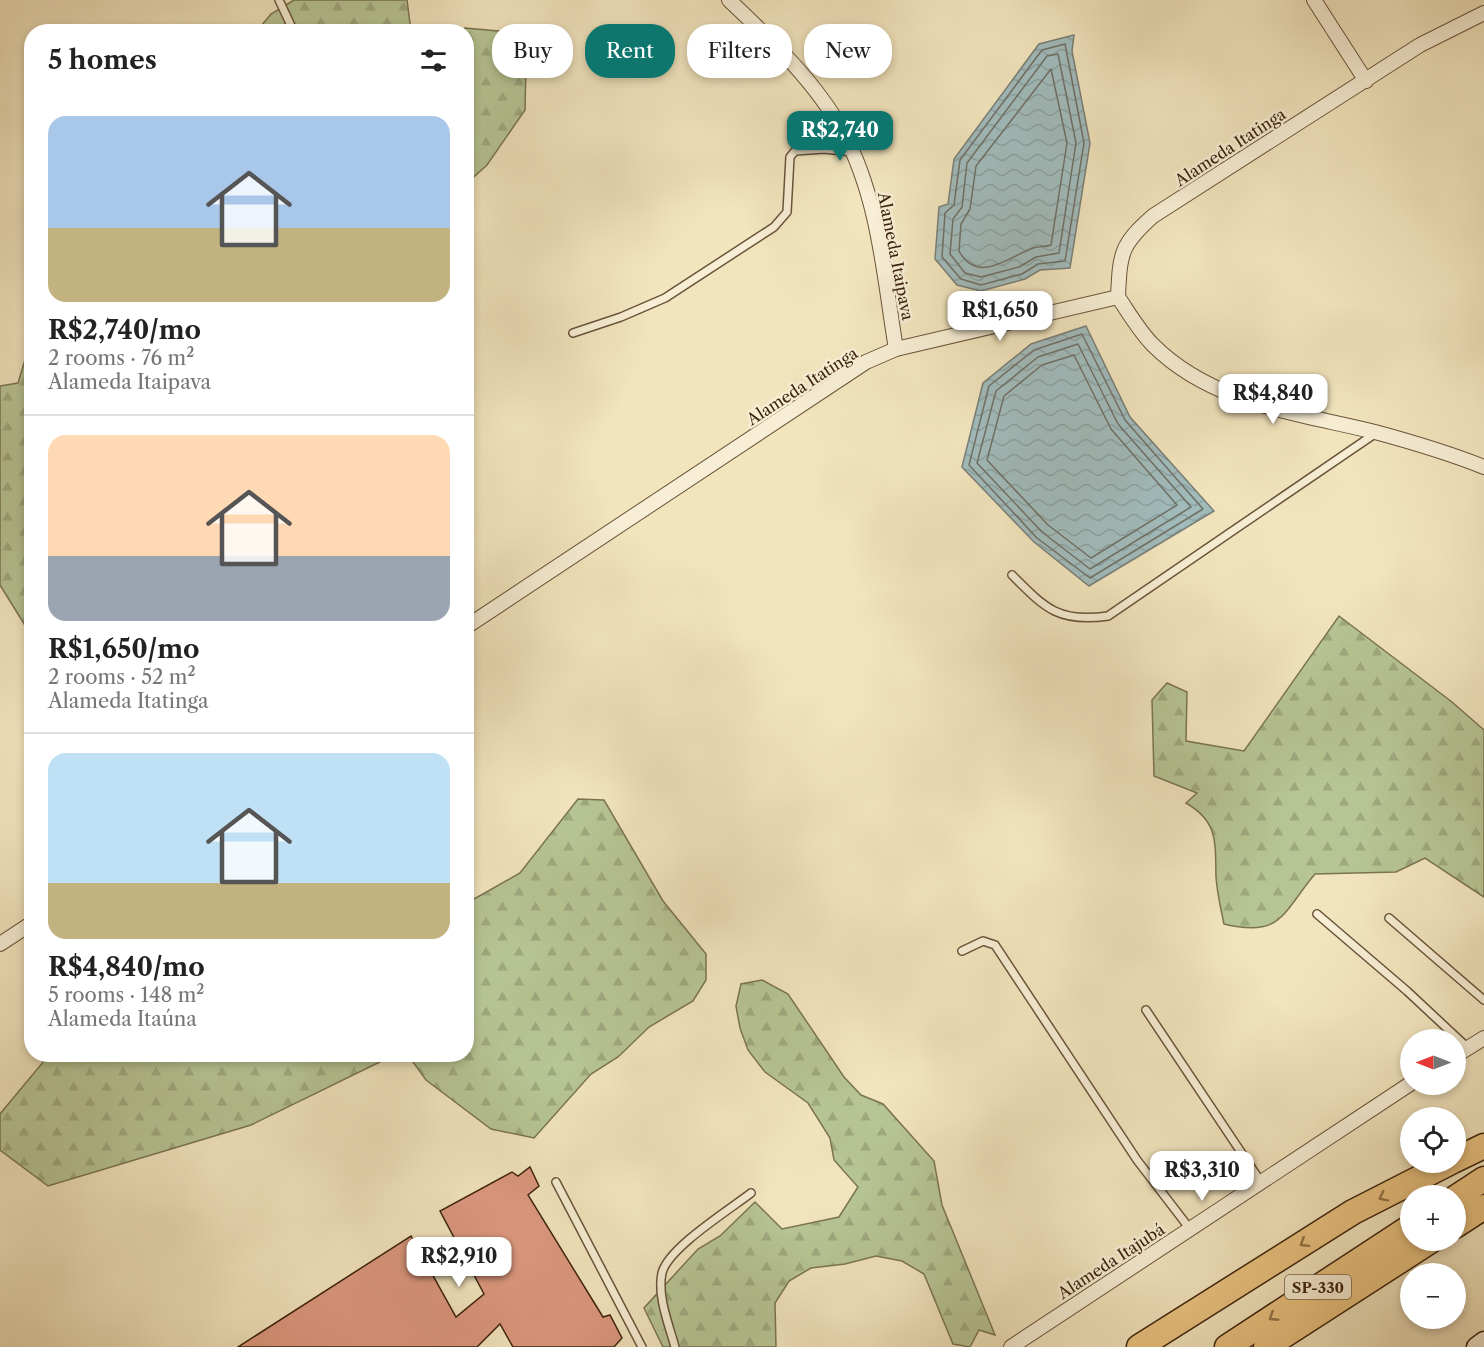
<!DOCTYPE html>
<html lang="en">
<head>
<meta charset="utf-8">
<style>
	body { margin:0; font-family:"Libre Caslon Text",serif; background:#f2f2f2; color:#222; height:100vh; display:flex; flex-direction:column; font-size:22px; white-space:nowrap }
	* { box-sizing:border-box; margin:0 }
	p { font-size:20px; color:#767676 }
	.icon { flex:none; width:33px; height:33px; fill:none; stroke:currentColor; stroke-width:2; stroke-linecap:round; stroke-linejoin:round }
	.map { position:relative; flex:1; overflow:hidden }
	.details { position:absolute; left:24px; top:24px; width:450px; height:1038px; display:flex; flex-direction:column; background:#fff; border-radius:24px; box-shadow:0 3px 9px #0003 }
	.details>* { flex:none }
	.guide { position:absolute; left:492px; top:24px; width:570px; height:54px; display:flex; gap:12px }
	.needle { width:39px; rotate:270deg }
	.buttons { position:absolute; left:1400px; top:1029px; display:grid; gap:12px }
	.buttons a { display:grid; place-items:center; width:66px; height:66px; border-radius:50%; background:#fff; box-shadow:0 3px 9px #0003; font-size:30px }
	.price { position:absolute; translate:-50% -51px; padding:0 14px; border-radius:12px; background:#fff; color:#222; font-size:20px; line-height:39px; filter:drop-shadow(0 2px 3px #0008) }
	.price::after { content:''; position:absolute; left:50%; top:36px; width:18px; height:14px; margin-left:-9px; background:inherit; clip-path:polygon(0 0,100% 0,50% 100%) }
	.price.on { background:#0f766e; color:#fff }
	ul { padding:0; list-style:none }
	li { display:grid; align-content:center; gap:12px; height:318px; padding:0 24px }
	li+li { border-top:2px solid #e0e0e0 }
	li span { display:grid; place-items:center; height:186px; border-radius:18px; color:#555 }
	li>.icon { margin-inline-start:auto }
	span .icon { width:108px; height:108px; fill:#fffc; stroke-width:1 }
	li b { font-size:26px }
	h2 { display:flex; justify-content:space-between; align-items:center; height:72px; padding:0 24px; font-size:26px }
	.pill { padding:0 21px; border-radius:24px; background:#fff; box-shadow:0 3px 9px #0003; font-size:21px; line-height:54px }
	.pill.on { background:#0f766e; color:#fff }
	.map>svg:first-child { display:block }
</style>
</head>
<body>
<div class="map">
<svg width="1484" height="1347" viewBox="0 0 1484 1347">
	<defs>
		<pattern id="forest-firs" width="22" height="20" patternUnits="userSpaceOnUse" patternTransform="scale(1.5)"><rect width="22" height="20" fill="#b7c594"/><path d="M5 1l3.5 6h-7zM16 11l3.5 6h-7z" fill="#9ea97e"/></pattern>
		<pattern id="water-waves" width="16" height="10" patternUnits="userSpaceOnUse" patternTransform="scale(1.5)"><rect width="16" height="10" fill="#a1bcbd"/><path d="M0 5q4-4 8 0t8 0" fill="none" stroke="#8ca1a1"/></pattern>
	</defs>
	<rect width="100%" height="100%" fill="#f2e5be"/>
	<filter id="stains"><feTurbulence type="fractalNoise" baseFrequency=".00333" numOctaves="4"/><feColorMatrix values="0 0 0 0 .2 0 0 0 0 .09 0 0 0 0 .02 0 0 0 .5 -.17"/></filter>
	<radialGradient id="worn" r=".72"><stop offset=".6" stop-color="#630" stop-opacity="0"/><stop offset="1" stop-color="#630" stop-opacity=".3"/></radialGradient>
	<g fill="url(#forest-firs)" stroke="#7a7451" stroke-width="1.5">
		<path d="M294,0H407L411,31L256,32L271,14Z"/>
		<path d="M465,28L509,32L526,64L525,110L487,165L467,183L466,32L461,31Z"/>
		<path d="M31,340V635L0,585V386L18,383Z"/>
		<path d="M1339,616L1452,702L1484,730V897L1425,858L1396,872L1315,874C1282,913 1282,938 1224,924C1221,909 1217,893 1216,877C1215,843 1219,822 1186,803L1197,793L1154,776L1152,700L1167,683L1187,692L1186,741L1244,751Z"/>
		<path d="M578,799L604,800L663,901L706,954V980L693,1001L649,1027L618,1057L591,1074L534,1138L491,1129L426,1080L408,1055L466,1054L467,903L520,873Z"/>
		<path d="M762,980L788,994L844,1077L861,1095L883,1104L934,1161L942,1205L995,1335L979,1330L970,1347L953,1344L924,1274L902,1261L876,1256L845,1264L811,1268L789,1281L775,1303L776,1347H663L662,1345L644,1308L698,1249L720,1236L755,1202L782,1229L839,1217L858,1187L834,1160L830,1138L808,1103L765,1072L748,1050L740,1028L736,1006L741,984Z"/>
		<path d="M49,1055V1054L394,1055L251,1125L48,1186L0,1150V1114Z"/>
	</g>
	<g fill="url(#water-waves)" stroke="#797f77" stroke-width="1.5">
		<path d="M1074,35L1072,51L1090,143L1070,268L1040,270L1025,279L981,291L957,285L935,259L939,207L948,204L954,159L1039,44Z"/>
		<path d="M1086,326L1130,417L1214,511L1089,586L1034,542L962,467L983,383L1031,344Z"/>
	</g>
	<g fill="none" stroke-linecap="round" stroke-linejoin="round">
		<g stroke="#6f7066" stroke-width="1.5">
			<path d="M1065,44L1084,143L1065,261L1038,264L1022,274L981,285L961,279L942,257L945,213L954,205L960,160L1042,50Z"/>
			<path d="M1058,54L1076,143L1059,253L1036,257L1019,267L981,277L965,273L950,254L953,219L962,207L967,163L1047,56Z"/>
			<path d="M1051,69L1067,143L1051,245C1045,247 1039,246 1033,248C1008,257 978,285 959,251L961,224L970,209L976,166Z"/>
			<path d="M1082,334L1125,420L1203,509L1090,578L1037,538L969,465L989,386L1034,350Z"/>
			<path d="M1078,344L1118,424L1191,507L1090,569L1042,532L977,463L996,391L1038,357Z"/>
			<path d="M1074,355L1111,429L1177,505L1091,558L1048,525L987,460L1004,396L1042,365Z"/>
		</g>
	</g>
	<path fill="#dc987f" stroke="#3d240e" stroke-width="1.5" d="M530,1167L539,1186L528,1195L603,1317L610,1315L622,1338L614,1347H513L500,1324L477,1347H238L411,1236L456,1317L484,1294L440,1211L512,1172L518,1176Z"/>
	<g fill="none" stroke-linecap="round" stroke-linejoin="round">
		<defs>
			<g id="lane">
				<path d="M279,0L294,32"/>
				<path d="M573,333L621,317L665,298L774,227L787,212L790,157L795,151L824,149L853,152"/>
				<path d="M1012,575C1045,608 1058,623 1108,616L1376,433"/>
				<path d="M1317,914L1407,991L1468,1048"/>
				<path d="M1389,918L1484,1000"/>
				<path d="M962,951L983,941L995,945L1137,1160L1190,1229"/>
				<path d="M1146,1010L1261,1182"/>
				<path d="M556,1182L642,1347"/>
				<path d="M675,1347C669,1325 657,1296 662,1273C668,1248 729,1210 751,1193"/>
			</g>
			<g id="street">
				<path d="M729,0C770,39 816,82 843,132C879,198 884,277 896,349"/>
				<path d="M1314,0L1366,81"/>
				<path d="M1118,297C1129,313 1139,331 1153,345C1212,404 1298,413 1375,432C1412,442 1449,453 1484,467"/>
				<path d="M466,627L866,362L896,349L1118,297C1120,254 1120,245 1153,216L1420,45L1484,13"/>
				<path d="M0,944L32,923"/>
				<path d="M1455,1056L1484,1038"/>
				<path d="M1011,1347L1410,1084"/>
			</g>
			<path id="secondary" d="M1476,1347L1484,1341"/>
			<g id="highway">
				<path d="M1455,1160L1484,1146"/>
				<path d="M1455,1198L1484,1179"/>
				<path d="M1455,1226L1484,1207"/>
				<path d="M1139,1347L1353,1212L1451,1162"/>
				<path d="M1227,1347L1410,1227"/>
				<path d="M1266,1347L1432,1240"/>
			</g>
		</defs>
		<use href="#lane" stroke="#6a543a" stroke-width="10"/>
		<use href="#street" stroke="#6a543a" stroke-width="16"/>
		<use href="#secondary" stroke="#3d240e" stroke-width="21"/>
		<use href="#highway" stroke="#3d240e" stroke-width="27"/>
		<use href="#lane" stroke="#f7eed5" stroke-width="7"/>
		<use href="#street" stroke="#f7eed5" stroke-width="14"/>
		<use href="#secondary" stroke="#f7eed5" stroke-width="18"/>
		<use href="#highway" stroke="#e9c27f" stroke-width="24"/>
	</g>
	<defs><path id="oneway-chevron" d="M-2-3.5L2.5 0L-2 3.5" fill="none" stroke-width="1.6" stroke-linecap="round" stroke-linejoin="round" transform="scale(1.5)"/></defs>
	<g stroke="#937346">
		<use href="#oneway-chevron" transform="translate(1383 1197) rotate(153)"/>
		<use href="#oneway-chevron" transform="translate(1304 1243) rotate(148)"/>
		<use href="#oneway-chevron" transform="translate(1273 1317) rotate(147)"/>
	</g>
	<g text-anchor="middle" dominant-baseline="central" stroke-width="5" stroke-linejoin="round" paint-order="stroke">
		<rect fill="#f7eed5" stroke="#75614a" stroke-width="1.5" x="1285" y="1275" width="66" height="24" rx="4.5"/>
		<g font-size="15" font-weight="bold" fill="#3d240e">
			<text x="1318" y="1287">SP-330</text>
		</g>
		<g font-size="16" fill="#3d240e" stroke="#f7eed5">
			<text transform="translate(1230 147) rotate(-33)">Alameda Itatinga</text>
			<text transform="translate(896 256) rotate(79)">Alameda Itaipava</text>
			<text transform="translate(802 386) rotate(-33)">Alameda Itatinga</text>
			<text transform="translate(1111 1261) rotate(-33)">Alameda Itajubá</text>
		</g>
	</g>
	<rect width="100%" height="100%" filter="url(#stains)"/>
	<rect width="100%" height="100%" fill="url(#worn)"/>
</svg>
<div class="buttons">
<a><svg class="needle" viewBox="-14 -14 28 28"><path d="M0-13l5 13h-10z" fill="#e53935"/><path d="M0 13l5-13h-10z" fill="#767676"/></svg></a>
<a><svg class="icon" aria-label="locate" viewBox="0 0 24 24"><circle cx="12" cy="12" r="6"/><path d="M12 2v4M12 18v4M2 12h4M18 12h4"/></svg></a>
<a>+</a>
<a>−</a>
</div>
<b class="price on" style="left:840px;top:162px">R$2,740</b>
<b class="price" style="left:1000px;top:342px">R$1,650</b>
<b class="price" style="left:1273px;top:425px">R$4,840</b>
<b class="price" style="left:1202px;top:1202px">R$3,310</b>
<b class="price" style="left:459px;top:1288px">R$2,910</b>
<div class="guide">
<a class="pill">Buy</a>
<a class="pill on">Rent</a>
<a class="pill">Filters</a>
<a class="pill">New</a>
</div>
<section class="details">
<h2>5 homes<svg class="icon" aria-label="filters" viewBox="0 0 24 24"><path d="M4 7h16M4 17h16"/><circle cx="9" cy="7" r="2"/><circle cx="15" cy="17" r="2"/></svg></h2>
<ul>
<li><span style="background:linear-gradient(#a9c7e8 60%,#c2b280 0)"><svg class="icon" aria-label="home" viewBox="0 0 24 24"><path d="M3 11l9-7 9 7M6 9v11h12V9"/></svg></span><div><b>R$2,740/mo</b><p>2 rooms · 76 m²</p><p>Alameda Itaipava</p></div></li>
<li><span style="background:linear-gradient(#ffd9b3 65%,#9aa5b1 0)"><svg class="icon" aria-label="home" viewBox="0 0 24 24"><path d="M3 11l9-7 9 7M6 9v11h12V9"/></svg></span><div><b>R$1,650/mo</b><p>2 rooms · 52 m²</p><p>Alameda Itatinga</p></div></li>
<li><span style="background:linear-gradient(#bfe0f5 70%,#c2b280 0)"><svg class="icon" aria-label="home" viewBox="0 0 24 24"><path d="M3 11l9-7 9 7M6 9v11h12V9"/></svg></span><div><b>R$4,840/mo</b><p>5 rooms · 148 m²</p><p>Alameda Itaúna</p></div></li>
</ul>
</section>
</div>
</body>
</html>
